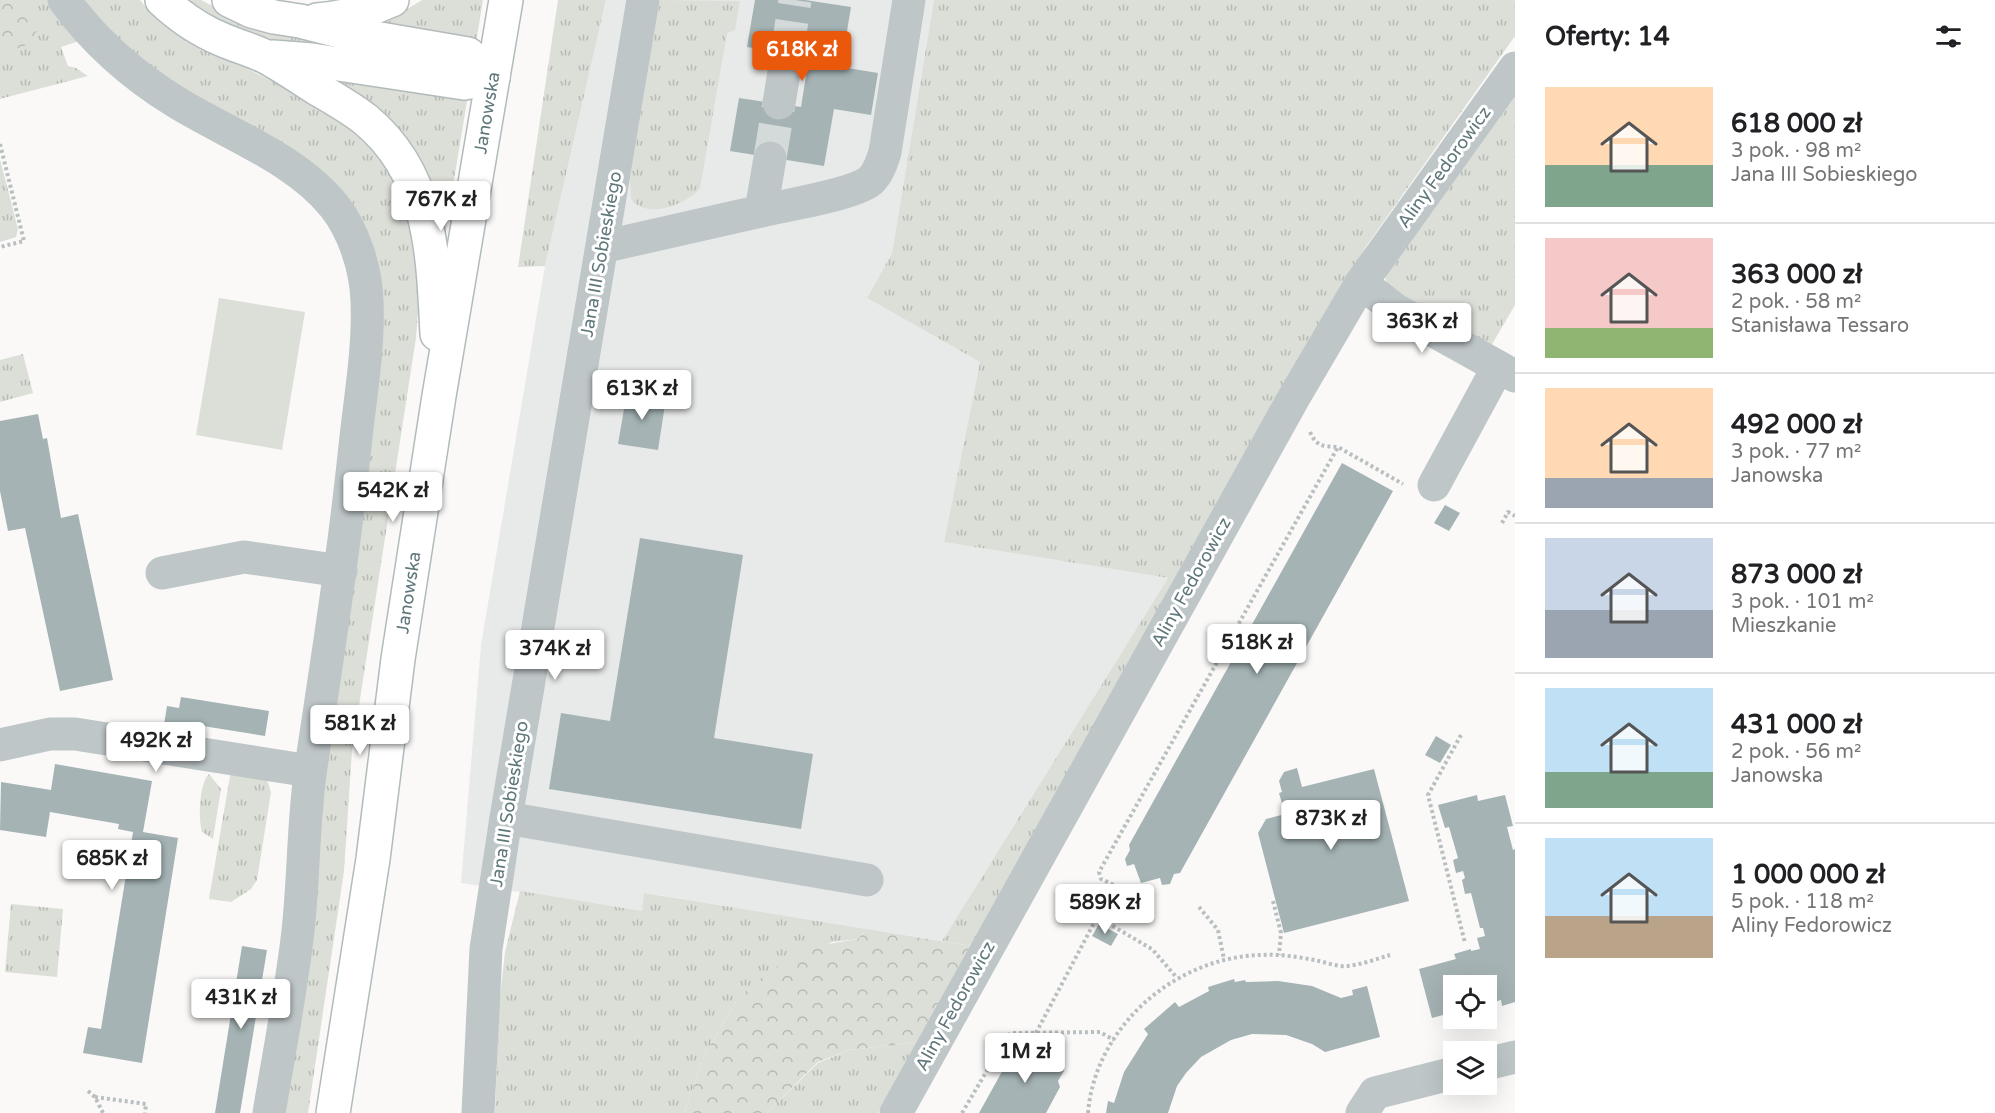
<!DOCTYPE html>
<html lang="pl">
<head>
<meta charset="utf-8">
<style>
	body { margin:0; font-family:"Varela Round",sans-serif; background:#f6f6f6; color:#202124; height:100vh; display:flex; flex-direction:column; font-size:22px; white-space:nowrap }
	* { box-sizing:border-box; margin:0 }
	p { font-size:20px; color:#757577 }
	.icon { flex:none; width:33px; height:33px; fill:none; stroke:currentColor; stroke-width:2; stroke-linecap:round; stroke-linejoin:round }
	.map { position:relative; flex:1; overflow:hidden }
	.panel { display:flex; flex-direction:column; background:#fff; width:480px }
	.panel>* { flex:none }
	.buttons { position:absolute; left:1443px; top:975px; display:grid; gap:12px }
	.buttons a { display:grid; place-items:center; width:54px; height:54px; border-radius:0px; background:#fff; box-shadow:0 6px 24px #0002; font-size:30px }
	.price { position:absolute; translate:-50% -51px; padding:0 14px; border-radius:6px; background:#fff; color:#222; font-size:20px; line-height:39px; filter:drop-shadow(0 2px 3px #0008) }
	.price::after { content:''; position:absolute; left:50%; top:36px; width:18px; height:14px; margin-left:-9px; background:inherit; clip-path:polygon(0 0,100% 0,50% 100%) }
	.price.current { background:#ea580c; color:#fff }
	ul { padding:0; list-style:none }
	li { display:flex; align-items:center; gap:18px; height:150px; padding:0 30px }
	li+li { border-top:2px solid #e0e0e0 }
	li span { display:grid; place-items:center; flex:none; width:168px; height:120px; border-radius:0px; color:#555 }
	li>.icon { margin-inline-start:auto }
	span .icon { width:72px; height:72px; fill:#fffc; stroke-width:1 }
	li b { font-size:26px }
	h2 { display:flex; justify-content:space-between; align-items:center; height:72px; padding:0 30px; font-size:26px }
	main { display:flex; flex:1; min-height:0 }
	.map>svg:first-child { display:block }
</style>
</head>
<body>
<main>
<div class="map">
<svg width="1515" height="1113" viewBox="0 0 1515 1113">
	<defs>
		<pattern id="grass-tufts" width="24" height="20" patternUnits="userSpaceOnUse" patternTransform="scale(1.5)"><rect width="24" height="20" fill="#dcdfd7"/><path d="M3 7l-1-3M5 7V3M7 7l1-3M15 17l-1-3M17 17v-4M19 17l1-3" fill="none" stroke="#b6bab3"/></pattern>
		<pattern id="forest-crowns" width="20" height="18" patternUnits="userSpaceOnUse" patternTransform="scale(1.5)"><rect width="20" height="18" fill="#dcdfd7"/><path d="M2 6a3 3 0 1 1 6 0M12 15a3 3 0 1 1 6 0" fill="none" stroke="#b6bab3"/></pattern>
	</defs>
	<rect width="100%" height="100%" fill="#faf9f8"/>
	<path fill="#e8e9e9" d="M606,0H934L892,253L867,298L980,362L944,542L1168,578L942,941L645,893L642,911L461,883L481,645L545,266Z"/>
	<g fill="url(#grass-tufts)">
		<path d="M0,0H57L85,39L61,47L68,66L76,68L88,76L0,99Z"/>
		<path d="M73,0H140L149,11L184,36L322,107L374,149L387,165L398,187L409,218L418,254L419,299L416,338L352,751L344,871L308,1113H280L361,238L187,102Z"/>
		<path d="M184,0H201L233,17L460,64L297,47L239,36Z"/>
		<path d="M422,0H483L476,43L367,27L399,14Z"/>
		<path d="M558,0H606L545,266L518,267Z"/>
		<path d="M660,0L740,1L735,30L727,33L700,188C690,202 654,217 638,205C635,204 633,201 631,198L630,178Z"/>
		<path d="M934,0H1515V36L1365,248L972,946L942,941L1168,578L944,542L980,362L867,298L892,253Z"/>
		<path d="M319,72L468,95L445,235L438,202L430,184Z"/>
		<path d="M1515,83V305L1491,346L1388,288L1383,270Z"/>
		<path d="M0,159L18,229L16,237L0,242Z"/>
		<path d="M23,354L33,393L0,402V360Z"/>
		<path d="M231,770L267,780L271,792L257,880L251,889L231,902L209,899Z"/>
		<path d="M209,774L221,789L213,839L202,832C198,818 199,784 209,774Z"/>
		<path d="M520,891L642,911L644,893L867,929L858,939L832,942L738,998L705,1054L684,1113H495L499,1006L505,952Z"/>
		<path d="M11,904L63,909L57,977L5,972Z"/>
		<path d="M918,1042L878,1113H766L818,1063L849,1050Z"/>
	</g>
	<g fill="url(#forest-crowns)">
		<path d="M0,0C18,0 28,13 40,25L29,44L0,55Z"/>
		<path d="M867,929L972,946L918,1042L849,1050L818,1062L766,1113H684L705,1054L738,998L768,972L791,958L816,946L858,939Z"/>
	</g>
	<path fill="#dcdfd7" d="M219,298L305,312L282,450L196,435Z"/>
	<g fill="#a5b3b5">
		<path d="M755,0H805L851,7L841,67L878,73L871,115L834,109L824,166L730,151L739,98L801,107L809,57L747,47Z"/>
		<path d="M627,392L666,398L658,450L618,444Z"/>
		<path d="M38,414L43,439L47,438L61,518L78,514L113,680L60,691L25,528L8,531L0,491V421Z"/>
		<path d="M1342,463L1393,491L1180,873L1174,874L1170,884L1162,885L1160,878L1141,883L1134,864L1127,866L1125,859L1130,850L1129,845Z"/>
		<path d="M1445,505L1460,513L1449,531L1434,523Z"/>
		<path d="M640,538L743,555L714,738L813,754L801,829L549,789L561,713L610,721Z"/>
		<path d="M181,697L269,711L265,736L178,722L176,733L163,731L167,706L179,708Z"/>
		<path d="M1436,736L1451,745L1440,763L1425,755Z"/>
		<path d="M55,764L152,781L143,832L178,838L142,1063L83,1053L88,1027L101,1029L133,832L118,829L119,824L50,812L46,837L0,830L1,782L51,790Z"/>
		<path d="M1297,768L1302,787L1374,769L1409,901L1284,933L1258,833L1266,819L1285,814L1279,793L1282,792L1279,781L1284,772Z"/>
		<path d="M1477,795L1478,801L1505,795L1513,826L1507,827L1513,850L1515,849V1002L1502,1006L1501,1000L1486,1004V986H1454V1012L1432,1018L1419,969L1456,959L1454,954L1471,949V951L1480,949L1477,938L1485,936L1483,928H1480L1471,893L1465,894L1462,880L1465,878L1463,871L1456,873L1453,860L1458,858L1449,827L1445,828L1438,805Z"/>
		<path d="M1099,924L1118,934L1111,946L1092,936Z"/>
		<path d="M242,946L267,950L240,1113H215Z"/>
		<path d="M1234,979L1235,982L1245,980L1246,982L1278,981L1312,986L1341,998L1353,995L1352,990L1367,986L1380,1037L1325,1052L1312,1044L1286,1035L1252,1034L1231,1040L1201,1057L1186,1073L1177,1086L1168,1113H1106L1108,1101L1114,1103L1124,1072L1148,1034L1144,1029L1175,1002L1179,1007L1209,991L1208,987Z"/>
		<path d="M1027,1046L1029,1053L1049,1048L1054,1067L1062,1065L1064,1071L1058,1081L1060,1087L1046,1113H979L1009,1059L1015,1057L1020,1048Z"/>
	</g>
	<g fill="none" stroke-linecap="round" stroke-linejoin="round">
		<g stroke="#d4d9d9" stroke-width="33" stroke-dasharray="33 16" stroke-linecap="butt">
			<path d="M787,54L795,0"/>
			<path d="M770,158L779,103"/>
		</g>
		<defs>
			<g id="major">
				<path d="M162,0C179,16 201,31 223,40C237,46 252,50 266,57C283,66 300,78 316,88C333,98 351,108 366,120C432,175 433,255 437,334"/>
				<path d="M273,57L312,60L464,83L493,77"/>
				<path id="s1" d="M333,1113L373,859L398,659L439,396L506,0"/>
			</g>
			<g id="highway">
				<path d="M229,0L252,11L274,17L300,21L351,34L468,54L493,77"/>
				<path d="M317,20C343,18 368,11 392,0"/>
			</g>
		</defs>
		<use href="#major" stroke="#b2bbbc" stroke-width="36"/>
		<use href="#highway" stroke="#b4bbbd" stroke-width="36"/>
		<g stroke="#b9bfc0" stroke-width="4" stroke-dasharray="3 3" stroke-linecap="butt">
			<path d="M0,144L24,241L0,247"/>
			<path d="M1310,432C1317,447 1322,446 1338,447"/>
			<path d="M1502,523L1508,512L1515,516"/>
			<path d="M1461,735L1428,795L1465,943"/>
			<path d="M1273,901L1281,933L1279,955"/>
			<path d="M1199,907L1218,930L1224,959"/>
			<path d="M1097,917L1152,949L1177,978"/>
			<path d="M1036,1033L1114,885L1101,879L1099,872L1338,447L1403,484"/>
			<path d="M88,1091L95,1097L103,1113"/>
			<path d="M95,1097L146,1104L145,1113"/>
			<path d="M962,1113L1008,1035L1012,1033L1100,1032L1114,1040"/>
			<path d="M1088,1113C1095,1027 1175,957 1261,955C1280,954 1300,957 1319,961C1328,963 1338,967 1346,966C1361,965 1376,959 1390,955"/>
		</g>
		<g stroke="#bec6c8" stroke-width="33">
			<path d="M64,0C94,41 132,75 176,102C226,133 297,159 334,206C354,231 366,269 367,301C369,349 360,398 355,446C344,553 327,660 311,767C303,821 304,876 298,931C291,992 279,1053 269,1113"/>
			<path d="M779,103L787,54"/>
			<path d="M761,211C786,205 852,195 870,181C878,174 882,162 885,152L909,0"/>
			<path d="M602,247L761,211L770,158"/>
			<path d="M1361,283L1396,310L1515,376"/>
			<path d="M1434,485L1498,367"/>
			<path d="M162,573L244,557L341,571"/>
			<path d="M0,745L50,734H75L310,771"/>
			<path d="M506,818L867,880"/>
			<path d="M1486,1064L1515,1057"/>
			<path d="M478,1113L486,949L506,818L643,0"/>
			<path d="M896,1113L1293,399L1361,283L1515,68"/>
			<path d="M1362,1113L1375,1093L1454,1073"/>
		</g>
		<use href="#major" stroke="#fff" stroke-width="33"/>
		<use href="#highway" stroke="#fff" stroke-width="33"/>
	</g>
	<g text-anchor="middle" dominant-baseline="central" stroke-width="6" stroke-linejoin="round" paint-order="stroke">
		<g font-size="18" fill="#60787c" stroke="#fff">
			<text stroke="none"><textPath href="#s1" startOffset="1012">Janowska</textPath></text>
			<text transform="translate(1444 167) rotate(-54)">Aliny Fedorowicz</text>
			<text transform="translate(601 254) rotate(-80)">Jana III Sobieskiego</text>
			<text transform="translate(1191 582) rotate(-61)">Aliny Fedorowicz</text>
			<text stroke="none"><textPath href="#s1" startOffset="526">Janowska</textPath></text>
			<text transform="translate(509 804) rotate(-81)">Jana III Sobieskiego</text>
			<text transform="translate(955 1006) rotate(-61)">Aliny Fedorowicz</text>
		</g>
	</g>
</svg>
<div class="buttons">
<a><svg class="icon" aria-label="locate" viewBox="0 0 24 24"><circle cx="12" cy="12" r="6"/><path d="M12 2v4M12 18v4M2 12h4M18 12h4"/></svg></a>
<a><svg class="icon" aria-label="layers" viewBox="0 0 24 24"><path d="M12 4l9 5-9 5-9-5zM3 14l9 5 9-5"/></svg></a>
</div>
<b class="price current" style="left:802px;top:82px">618K zł</b>
<b class="price" style="left:441px;top:232px">767K zł</b>
<b class="price" style="left:1422px;top:354px">363K zł</b>
<b class="price" style="left:642px;top:421px">613K zł</b>
<b class="price" style="left:393px;top:523px">542K zł</b>
<b class="price" style="left:1257px;top:675px">518K zł</b>
<b class="price" style="left:555px;top:681px">374K zł</b>
<b class="price" style="left:360px;top:756px">581K zł</b>
<b class="price" style="left:156px;top:773px">492K zł</b>
<b class="price" style="left:1331px;top:851px">873K zł</b>
<b class="price" style="left:112px;top:891px">685K zł</b>
<b class="price" style="left:1105px;top:935px">589K zł</b>
<b class="price" style="left:241px;top:1030px">431K zł</b>
<b class="price" style="left:1025px;top:1084px">1M zł</b>
</div>
<section class="panel">
<h2>Oferty: 14<svg class="icon" aria-label="filters" viewBox="0 0 24 24"><path d="M4 7h16M4 17h16"/><circle cx="9" cy="7" r="2"/><circle cx="15" cy="17" r="2"/></svg></h2>
<ul>
<li><span style="background:linear-gradient(#ffd9b3 65%,#7fa58c 0)"><svg class="icon" aria-label="home" viewBox="0 0 24 24"><path d="M3 11l9-7 9 7M6 9v11h12V9"/></svg></span><div><b>618 000 zł</b><p>3 pok. · 98 m²</p><p>Jana III Sobieskiego</p></div></li>
<li><span style="background:linear-gradient(#f6c9c9 75%,#8fb573 0)"><svg class="icon" aria-label="home" viewBox="0 0 24 24"><path d="M3 11l9-7 9 7M6 9v11h12V9"/></svg></span><div><b>363 000 zł</b><p>2 pok. · 58 m²</p><p>Stanisława Tessaro</p></div></li>
<li><span style="background:linear-gradient(#ffd9b3 75%,#9aa5b1 0)"><svg class="icon" aria-label="home" viewBox="0 0 24 24"><path d="M3 11l9-7 9 7M6 9v11h12V9"/></svg></span><div><b>492 000 zł</b><p>3 pok. · 77 m²</p><p>Janowska</p></div></li>
<li><span style="background:linear-gradient(#c9d6e8 60%,#9aa5b1 0)"><svg class="icon" aria-label="home" viewBox="0 0 24 24"><path d="M3 11l9-7 9 7M6 9v11h12V9"/></svg></span><div><b>873 000 zł</b><p>3 pok. · 101 m²</p><p>Mieszkanie</p></div></li>
<li><span style="background:linear-gradient(#bfe0f5 70%,#7fa58c 0)"><svg class="icon" aria-label="home" viewBox="0 0 24 24"><path d="M3 11l9-7 9 7M6 9v11h12V9"/></svg></span><div><b>431 000 zł</b><p>2 pok. · 56 m²</p><p>Janowska</p></div></li>
<li><span style="background:linear-gradient(#bfe0f5 65%,#b9a48a 0)"><svg class="icon" aria-label="home" viewBox="0 0 24 24"><path d="M3 11l9-7 9 7M6 9v11h12V9"/></svg></span><div><b>1 000 000 zł</b><p>5 pok. · 118 m²</p><p>Aliny Fedorowicz</p></div></li>
</ul>
</section>
</main>
</body>
</html>
